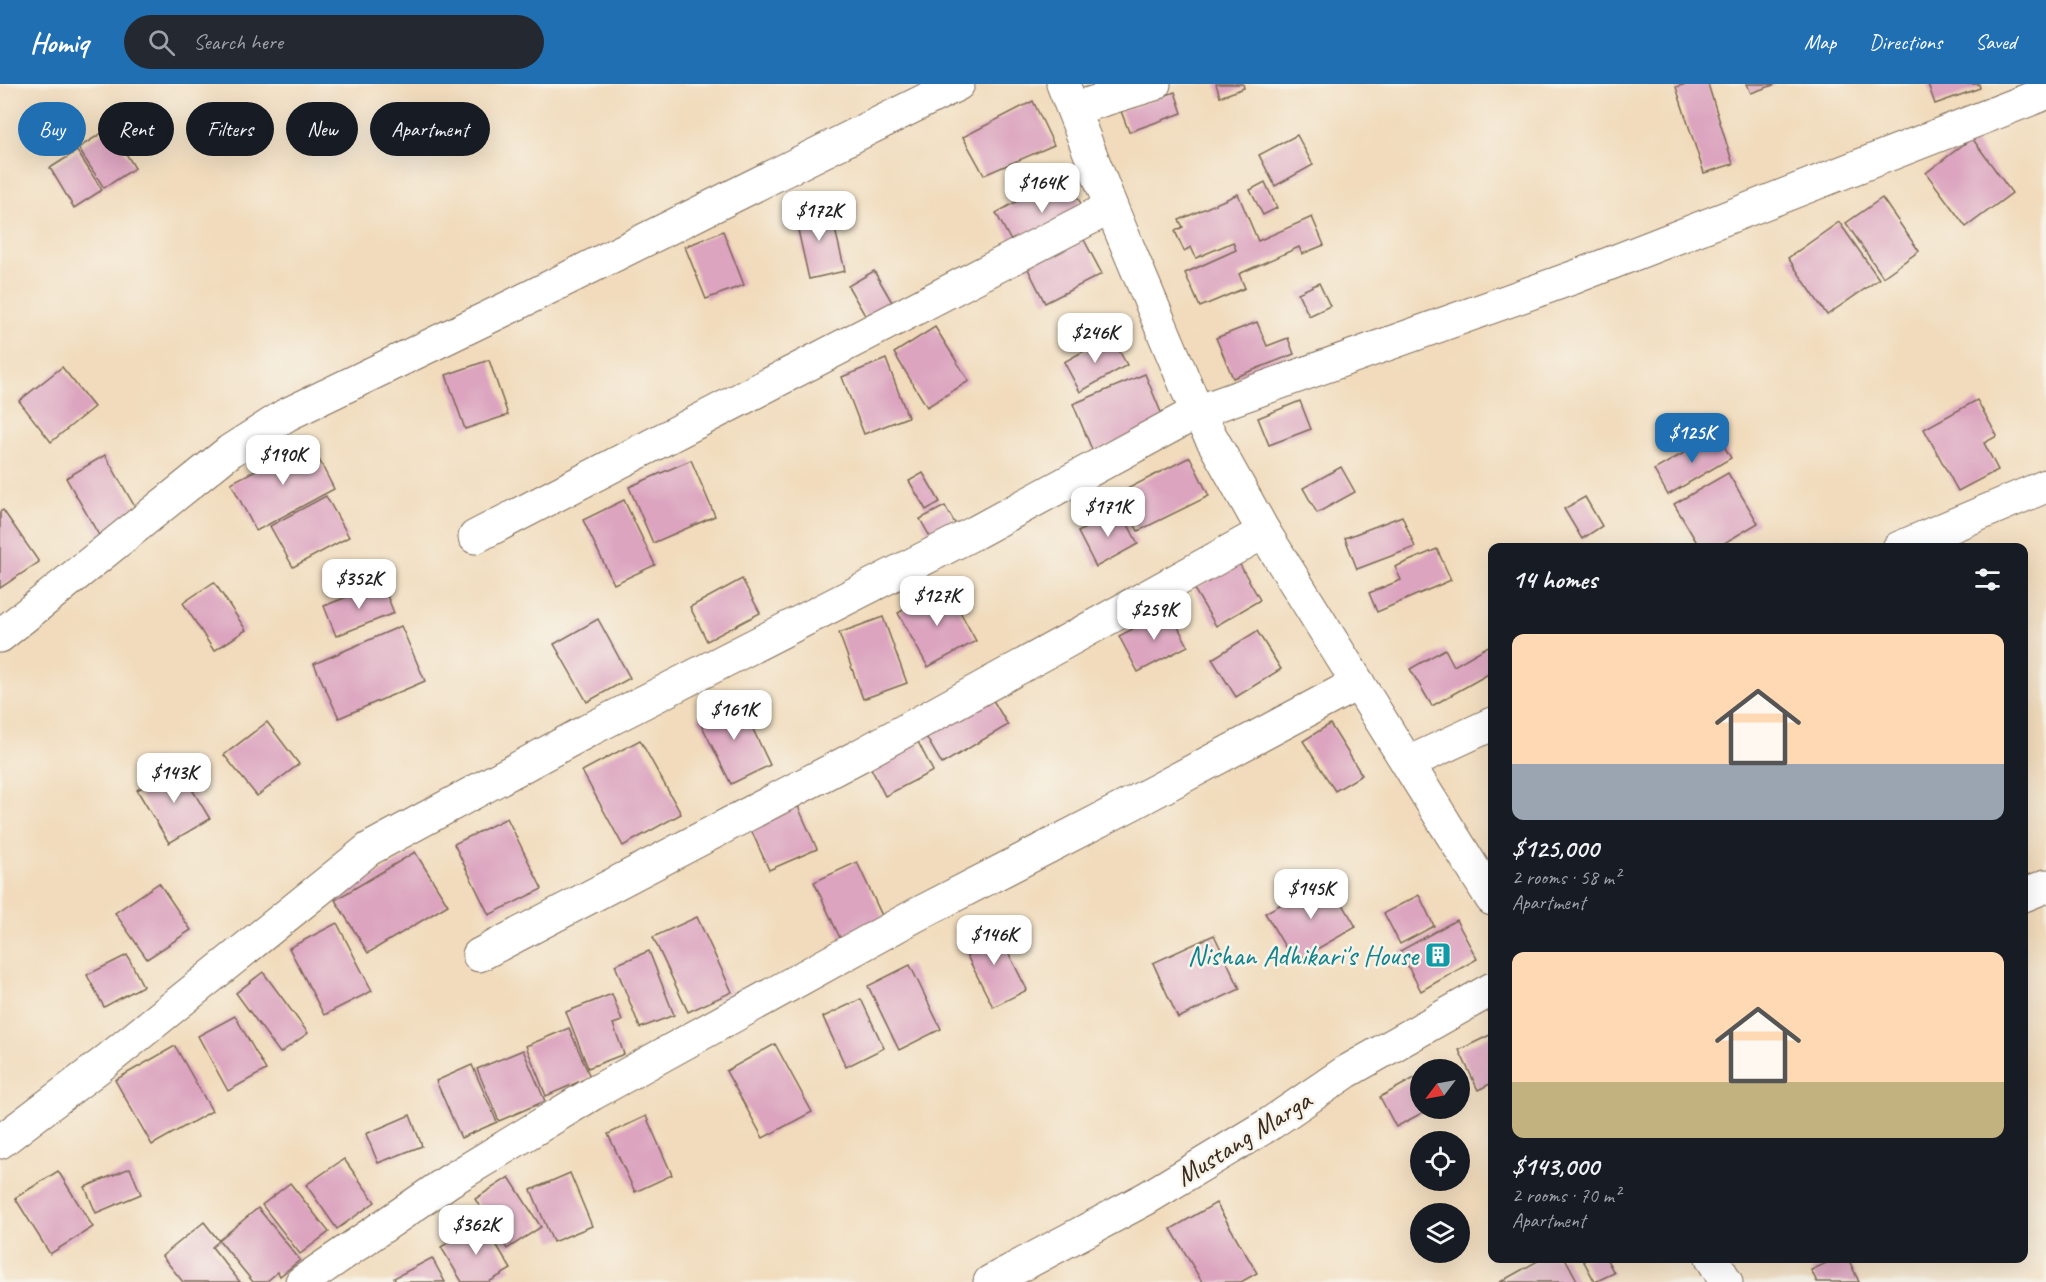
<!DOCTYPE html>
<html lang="en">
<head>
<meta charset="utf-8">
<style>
	body { margin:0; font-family:Caveat,sans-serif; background:#242831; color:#f1f3f6; height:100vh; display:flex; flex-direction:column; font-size:22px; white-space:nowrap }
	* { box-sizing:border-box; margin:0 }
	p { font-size:20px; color:#9ea1a6 }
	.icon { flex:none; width:33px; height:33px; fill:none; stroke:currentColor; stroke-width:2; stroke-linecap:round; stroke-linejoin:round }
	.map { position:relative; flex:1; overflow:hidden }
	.panel { position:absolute; left:1488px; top:459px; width:540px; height:720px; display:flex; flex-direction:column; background:#171b24; border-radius:12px; box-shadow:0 6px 24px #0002 }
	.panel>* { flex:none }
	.banner { position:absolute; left:18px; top:18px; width:570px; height:54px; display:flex; gap:12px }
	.needle { width:39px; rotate:238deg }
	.buttons { position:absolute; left:1410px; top:975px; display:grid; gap:12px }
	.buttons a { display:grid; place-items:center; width:60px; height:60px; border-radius:50%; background:#171b24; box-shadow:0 6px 24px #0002; font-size:30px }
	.price { position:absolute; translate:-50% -51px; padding:0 14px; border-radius:12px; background:#fff; color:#222; font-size:20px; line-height:39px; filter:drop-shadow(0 2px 3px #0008) }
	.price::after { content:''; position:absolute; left:50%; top:36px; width:18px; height:14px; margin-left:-9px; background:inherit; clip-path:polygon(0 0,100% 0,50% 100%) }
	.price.on { background:#1f6fb2; color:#fff }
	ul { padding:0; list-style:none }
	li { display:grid; align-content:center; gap:12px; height:318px; padding:0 24px }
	li span { display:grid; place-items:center; height:186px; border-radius:12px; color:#555 }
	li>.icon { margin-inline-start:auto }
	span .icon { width:108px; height:108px; fill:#fffc; stroke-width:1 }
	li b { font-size:26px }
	h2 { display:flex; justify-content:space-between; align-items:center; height:72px; padding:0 24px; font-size:26px }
	.chip { padding:0 21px; border-radius:27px; background:#171b24; box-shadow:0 6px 24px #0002; font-size:21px; line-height:54px }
	.chip.on { background:#1f6fb2; color:#fff }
	header { display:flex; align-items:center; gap:36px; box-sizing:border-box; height:84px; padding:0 30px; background:#1f6fb2; color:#fff }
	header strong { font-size:28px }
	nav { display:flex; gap:33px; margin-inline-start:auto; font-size:21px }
	.search { width:420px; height:54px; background:#242831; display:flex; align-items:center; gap:15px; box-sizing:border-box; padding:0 21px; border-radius:33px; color:#9ea1a6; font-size:22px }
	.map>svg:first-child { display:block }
</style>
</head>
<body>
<header>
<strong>Homiq</strong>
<div class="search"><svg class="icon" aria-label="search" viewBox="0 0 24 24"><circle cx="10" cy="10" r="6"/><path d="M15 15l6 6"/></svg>Search here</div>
<nav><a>Map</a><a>Directions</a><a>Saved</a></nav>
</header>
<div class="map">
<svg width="2046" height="1198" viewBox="0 0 2046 1198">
	<rect width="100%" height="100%" fill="#f7f3e8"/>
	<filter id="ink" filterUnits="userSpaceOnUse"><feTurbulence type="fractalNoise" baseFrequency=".0167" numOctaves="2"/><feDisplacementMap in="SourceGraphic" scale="12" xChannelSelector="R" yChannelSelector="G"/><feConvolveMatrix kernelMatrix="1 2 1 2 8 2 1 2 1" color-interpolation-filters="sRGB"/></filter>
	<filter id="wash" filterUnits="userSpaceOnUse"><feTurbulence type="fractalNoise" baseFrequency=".008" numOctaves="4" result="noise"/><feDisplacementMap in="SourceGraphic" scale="24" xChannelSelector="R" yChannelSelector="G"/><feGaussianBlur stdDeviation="1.35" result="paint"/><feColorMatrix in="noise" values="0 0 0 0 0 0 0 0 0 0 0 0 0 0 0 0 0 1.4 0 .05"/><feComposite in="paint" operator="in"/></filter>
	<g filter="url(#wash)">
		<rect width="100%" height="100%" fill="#f1dbbc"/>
		<g id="blocks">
			<g fill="#dca4bf">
				<path d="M1216,0H1243L1244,4L1220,13Z"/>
				<path d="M1686,0H1708L1733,80L1704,89L1676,3Z"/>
				<path d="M1747,0H1776L1751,9Z"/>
				<path d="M1928,0H1979L1980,4L1935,20Z"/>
				<path d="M1175,8L1182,29L1129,48L1121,27Z"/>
				<path d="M1033,17L1054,61L984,91L963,53Z"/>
				<path d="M110,44L135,84L104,104L78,64Z"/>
				<path d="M1297,51L1313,81L1275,102L1259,71Z"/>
				<path d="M1972,54L2012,109L1966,143L1926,89Z"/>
				<path d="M77,67L102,106L74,124L50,84Z"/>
				<path d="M1065,90L1087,131L1018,170L996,129Z"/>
				<path d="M1265,98L1277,124L1263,131L1250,106Z"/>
				<path d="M1238,110L1258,157L1312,133L1324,161L1302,170L1299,163L1239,190L1245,204L1200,223L1185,189L1236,166L1233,158L1196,174L1191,163L1184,167L1175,147L1183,143L1179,136Z"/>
				<path d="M1882,114L1919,167L1883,193L1846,139Z"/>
				<path d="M829,120L845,187L809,195L794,128Z"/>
				<path d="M1839,138L1879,195L1827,231L1788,174Z"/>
				<path d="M723,147L744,201L706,215L685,163Z"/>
				<path d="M1082,152L1102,190L1045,219L1026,181Z"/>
				<path d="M874,187L896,225L870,240L848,202Z"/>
				<path d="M1319,199L1330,222L1309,232L1298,209Z"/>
				<path d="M1257,238L1267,262L1288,254L1294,270L1233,294L1216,254Z"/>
				<path d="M935,243L969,297L927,323L894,269Z"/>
				<path d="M1111,252L1127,281L1080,308L1064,278Z"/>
				<path d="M886,275L908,333L864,350L842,293Z"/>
				<path d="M489,276L508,331L465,345L446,291Z"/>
				<path d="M62,283L94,323L51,358L19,317Z"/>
				<path d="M1145,290L1165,338L1093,368L1073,320Z"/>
				<path d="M1977,316L1997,352L1984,359L1998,386L1958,407L1924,345Z"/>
				<path d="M1300,317L1311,345L1269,361L1258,334Z"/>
				<path d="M1717,350L1731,374L1668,411L1654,386Z"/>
				<path d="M310,358L334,405L256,447L231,399Z"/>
				<path d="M105,371L139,430L100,453L66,394Z"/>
				<path d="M1190,373L1209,412L1138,447L1119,409Z"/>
				<path d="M691,376L715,432L653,459L629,403Z"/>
				<path d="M1341,383L1355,408L1317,429L1303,404Z"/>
				<path d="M923,389L940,418L926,426L909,397Z"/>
				<path d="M1728,389L1758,439L1716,464H1700L1674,420Z"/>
				<path d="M326,412L349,453L293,483L270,442Z"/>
				<path d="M1585,413L1602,442L1582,455L1564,425Z"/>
				<path d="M624,416L655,481L614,500L583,436Z"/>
				<path d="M945,422L957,443L932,456L920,435Z"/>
				<path d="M1120,425L1138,460L1096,483L1078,448Z"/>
				<path d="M3,426L39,478L0,504V428Z"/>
				<path d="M1402,432L1415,463L1357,485L1345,454Z"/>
				<path d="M1437,465L1451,496L1377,528L1369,509L1401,496L1395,483Z"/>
				<path d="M1239,479L1260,516L1216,542L1194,505Z"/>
				<path d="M742,495L760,529L707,557L690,523Z"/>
				<path d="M214,498L246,546L214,567L183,519Z"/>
				<path d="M382,499L394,529L336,552L324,522Z"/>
				<path d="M946,502L976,557L928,583L898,529Z"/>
				<path d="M1169,526L1188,562L1138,588L1119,552Z"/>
				<path d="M883,533L907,599L863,615L839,549Z"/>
				<path d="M598,535L630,594L587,618L554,560Z"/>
				<path d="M401,542L425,597L339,634L314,580Z"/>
				<path d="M1257,547L1281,585L1236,613L1212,575Z"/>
				<path d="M1492,560V588L1432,622L1410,585L1445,565L1454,582Z"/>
				<path d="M988,608L1008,641L942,680L922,646Z"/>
				<path d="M738,614L770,681L731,700L698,634Z"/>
				<path d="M267,638L299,680L257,712L224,671Z"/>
				<path d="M1330,640L1362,691L1335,707L1303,657Z"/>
				<path d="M915,652L933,687L885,712L867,676Z"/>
				<path d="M640,656L681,730L623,762L582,687Z"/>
				<path d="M178,682L210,735L169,759L137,706Z"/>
				<path d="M796,718L817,765L769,786L748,739Z"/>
				<path d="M507,734L542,805L489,831L454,760Z"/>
				<path d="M415,768L448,821L368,869L335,816Z"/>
				<path d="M857,778L884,836L841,856L814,798Z"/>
				<path d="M1328,794L1356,843L1294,878L1265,829Z"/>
				<path d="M159,799L191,846L147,875L115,829Z"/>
				<path d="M1419,811L1434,842L1400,860L1384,829Z"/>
				<path d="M697,833L732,908L688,928L653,853Z"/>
				<path d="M1456,836L1477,875L1421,907L1400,867Z"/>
				<path d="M337,839L372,907L324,931L289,864Z"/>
				<path d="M994,840L1027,906L993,923L960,858Z"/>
				<path d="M1214,851L1240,905L1178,934L1153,879Z"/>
				<path d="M649,867L674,931L640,944L615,881Z"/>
				<path d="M127,871L143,902L104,923L87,891Z"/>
				<path d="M910,881L941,945L899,966L868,902Z"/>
				<path d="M263,888L308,949L280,969L236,909Z"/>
				<path d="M612,910L622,937L613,940L624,970L588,984L566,928Z"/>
				<path d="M861,915L884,964L846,983L823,933Z"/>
				<path d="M235,932L266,986L228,1007L198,952Z"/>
				<path d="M569,944L590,993L546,1012L526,962Z"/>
				<path d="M1492,950V999L1478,1006L1459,966Z"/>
				<path d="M775,960L812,1028L763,1054L726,987Z"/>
				<path d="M175,962L212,1027L152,1061L115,996Z"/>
				<path d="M523,966L545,1017L499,1037L477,985Z"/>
				<path d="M472,981L497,1038L461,1054L436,997Z"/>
				<path d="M1420,991V1024H1431L1396,1043L1380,1013Z"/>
				<path d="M410,1031L422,1062L378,1079L366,1050Z"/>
				<path d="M646,1032L672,1091L635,1108L608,1050Z"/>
				<path d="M344,1075L375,1118L337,1145L306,1101Z"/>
				<path d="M130,1084L141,1110L96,1129L85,1103Z"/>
				<path d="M58,1087L93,1143L50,1170L15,1114Z"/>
				<path d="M570,1089L592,1142L553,1158L531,1106Z"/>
				<path d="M509,1093L541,1143L507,1165L475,1115Z"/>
				<path d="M290,1099L329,1148L300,1170L262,1121Z"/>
				<path d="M1216,1119L1257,1189L1241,1198H1202L1171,1145Z"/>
				<path d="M258,1124L300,1176L280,1192L278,1188L266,1198H253L219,1156Z"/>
				<path d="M204,1138L219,1157L212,1163L240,1198H183L162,1172Z"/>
				<path d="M483,1138L511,1185L489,1198H462L441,1163Z"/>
				<path d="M432,1174L445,1198H396L394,1194Z"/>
				<path d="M1543,1174H1565L1578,1198H1500Z"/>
				<path d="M1582,1174H1606L1614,1189L1595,1198Z"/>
				<path d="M1837,1174H1848L1859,1198H1817L1811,1186Z"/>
			</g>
		</g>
	</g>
	<g filter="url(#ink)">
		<use href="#blocks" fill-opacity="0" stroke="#7b6855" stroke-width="1.5"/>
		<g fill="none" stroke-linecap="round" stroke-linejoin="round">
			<defs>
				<g id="minor">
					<path d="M1063,0L1111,123L1197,328L1264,448L1492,815"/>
					<path d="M1073,25L1154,0"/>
					<path d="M475,453L1111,123"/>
					<path d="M1899,464L2046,402"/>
					<path d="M0,552L230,367L286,331L514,221L958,0"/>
					<path d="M1408,679L1492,640"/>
					<path d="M2024,811L2046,802"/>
					<path d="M479,871L859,672L1264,448"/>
					<path d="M0,1058L100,982L369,765L587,647L976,448L1197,328L1575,193L2046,9"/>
					<path d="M1712,1174L1726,1198"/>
					<path d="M302,1198L449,1097L592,1010L916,831L1133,719L1358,599"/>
					<path d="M990,1198L1147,1114L1271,1039L1346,988L1492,905"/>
				</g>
			</defs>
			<use href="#minor" stroke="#7b6855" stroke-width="35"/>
			<use href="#minor" stroke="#fff" stroke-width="33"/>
		</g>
	</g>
	<defs>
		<symbol id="building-square" viewBox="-11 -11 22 22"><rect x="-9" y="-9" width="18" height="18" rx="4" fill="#0f9aa8" stroke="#f7f3e8"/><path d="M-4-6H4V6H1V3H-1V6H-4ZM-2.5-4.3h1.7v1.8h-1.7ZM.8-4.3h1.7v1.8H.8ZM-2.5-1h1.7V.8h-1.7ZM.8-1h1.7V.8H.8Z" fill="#fff"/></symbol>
	</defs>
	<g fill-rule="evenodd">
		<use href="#building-square" x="1423" y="856" width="30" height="30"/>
	</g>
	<g text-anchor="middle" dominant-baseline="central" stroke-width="5" stroke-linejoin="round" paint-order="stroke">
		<g font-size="28" fill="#0d838f" stroke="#f7f3e8" text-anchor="end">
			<text x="1418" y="871">Nishan Adhikari's House</text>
		</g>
		<g font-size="28" fill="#3b2a1e" stroke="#f7f3e8">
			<text transform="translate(1243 1054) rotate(-32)">Mustang Marga</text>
		</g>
	</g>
</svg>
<div class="buttons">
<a><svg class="needle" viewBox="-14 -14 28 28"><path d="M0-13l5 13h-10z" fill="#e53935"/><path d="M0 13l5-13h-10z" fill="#9ea1a6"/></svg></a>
<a><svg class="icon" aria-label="locate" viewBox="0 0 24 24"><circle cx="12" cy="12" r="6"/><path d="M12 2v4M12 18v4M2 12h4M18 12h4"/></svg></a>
<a><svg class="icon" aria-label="layers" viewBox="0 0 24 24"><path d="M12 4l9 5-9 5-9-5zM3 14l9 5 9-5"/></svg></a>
</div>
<b class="price" style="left:1042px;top:130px">$164K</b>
<b class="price" style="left:819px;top:158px">$172K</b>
<b class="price" style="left:1095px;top:280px">$246K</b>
<b class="price on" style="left:1692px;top:380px">$125K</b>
<b class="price" style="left:283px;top:402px">$190K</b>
<b class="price" style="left:1108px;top:454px">$171K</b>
<b class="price" style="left:359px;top:526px">$352K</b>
<b class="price" style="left:937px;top:543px">$127K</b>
<b class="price" style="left:1154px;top:557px">$259K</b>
<b class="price" style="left:734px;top:657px">$161K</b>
<b class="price" style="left:174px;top:720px">$143K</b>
<b class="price" style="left:1311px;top:836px">$145K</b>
<b class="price" style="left:994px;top:882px">$146K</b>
<b class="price" style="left:476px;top:1172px">$362K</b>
<div class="banner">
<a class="chip on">Buy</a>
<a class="chip">Rent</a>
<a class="chip">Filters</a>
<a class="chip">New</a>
<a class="chip">Apartment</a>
</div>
<section class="panel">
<h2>14 homes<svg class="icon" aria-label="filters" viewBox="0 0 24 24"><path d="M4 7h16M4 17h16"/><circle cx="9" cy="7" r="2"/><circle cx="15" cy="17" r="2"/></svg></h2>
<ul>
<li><span style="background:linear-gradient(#ffd9b3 70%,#9aa5b1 0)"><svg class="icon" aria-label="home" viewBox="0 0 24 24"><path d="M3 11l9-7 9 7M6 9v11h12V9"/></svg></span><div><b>$125,000</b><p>2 rooms · 58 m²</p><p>Apartment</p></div></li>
<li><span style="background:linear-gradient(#ffd9b3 70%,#c2b280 0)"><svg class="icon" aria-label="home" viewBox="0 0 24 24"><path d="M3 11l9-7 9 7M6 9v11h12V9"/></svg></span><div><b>$143,000</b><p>2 rooms · 70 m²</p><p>Apartment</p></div></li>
</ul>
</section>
</div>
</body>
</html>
